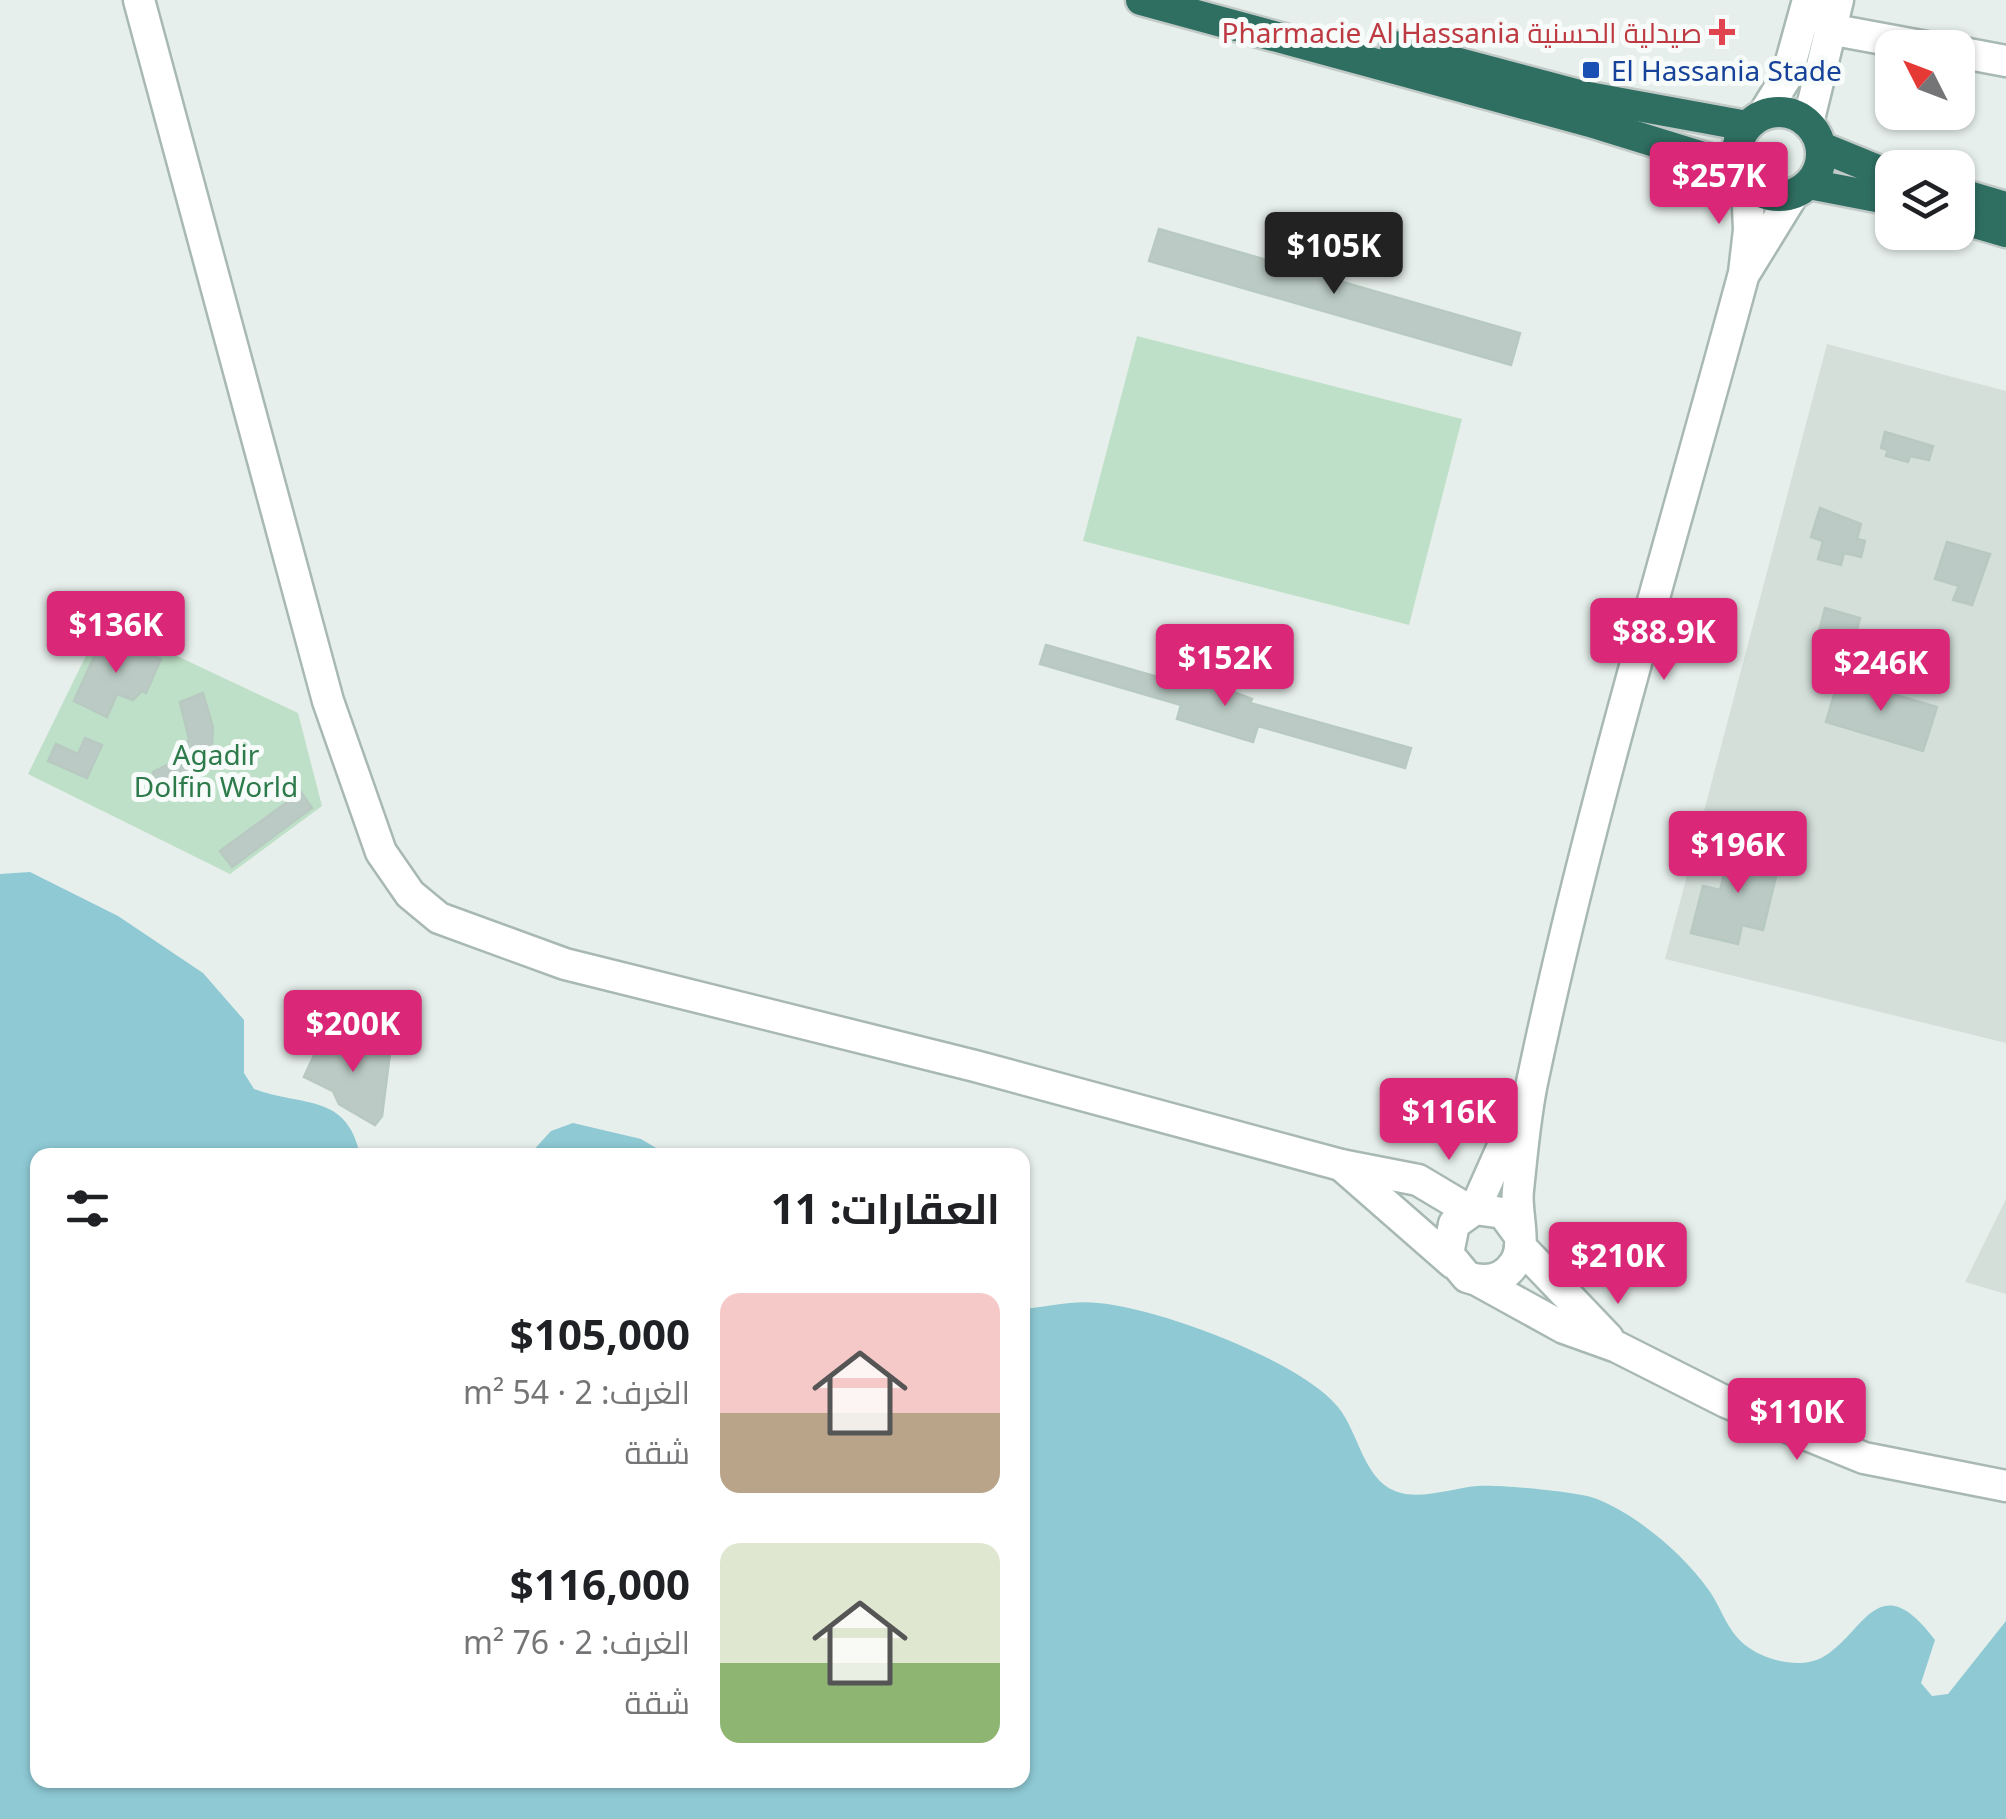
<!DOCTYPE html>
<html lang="ar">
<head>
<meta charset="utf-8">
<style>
	body { margin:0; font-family:"Noto Sans",Cairo,sans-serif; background:#f6f6f6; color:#202124; direction:rtl; height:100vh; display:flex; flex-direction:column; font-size:38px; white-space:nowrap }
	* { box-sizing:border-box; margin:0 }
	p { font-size:32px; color:#757577 }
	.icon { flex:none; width:55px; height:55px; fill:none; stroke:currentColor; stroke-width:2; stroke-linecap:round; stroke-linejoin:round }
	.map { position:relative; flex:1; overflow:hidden; direction:ltr }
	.side { position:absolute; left:30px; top:1148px; width:1000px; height:640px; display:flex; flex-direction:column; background:#fff; border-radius:20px; box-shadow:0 2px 8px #0004; direction:rtl }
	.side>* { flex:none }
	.needle { width:65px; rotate:312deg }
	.controls { position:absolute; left:1875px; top:30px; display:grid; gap:20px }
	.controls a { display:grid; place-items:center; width:100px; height:100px; border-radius:20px; background:#fff; box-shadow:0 2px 8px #0004; font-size:50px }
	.price { position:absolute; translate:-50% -85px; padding:0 22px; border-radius:10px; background:#db2777; color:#fff; font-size:32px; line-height:65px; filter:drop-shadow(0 2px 5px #0008) }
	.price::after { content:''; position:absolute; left:50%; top:60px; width:30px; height:22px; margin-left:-15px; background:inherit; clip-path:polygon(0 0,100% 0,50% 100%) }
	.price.current { background:#222; color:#fff }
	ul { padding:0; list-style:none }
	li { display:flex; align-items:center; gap:30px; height:250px; padding:0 30px }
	li span { display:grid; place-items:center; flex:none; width:280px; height:200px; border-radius:20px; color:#555 }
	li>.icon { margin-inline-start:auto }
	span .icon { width:120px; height:120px; fill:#fffc; stroke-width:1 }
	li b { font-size:42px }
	h2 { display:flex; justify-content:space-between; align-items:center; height:120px; padding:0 30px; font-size:42px }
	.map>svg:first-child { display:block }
</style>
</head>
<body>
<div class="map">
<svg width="2006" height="1819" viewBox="0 0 2006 1819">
	<rect width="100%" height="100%" fill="#e6efeb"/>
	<g fill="#d4dfda">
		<path d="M1827,344L2006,391V1043L1665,959Z"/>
		<path d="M2006,1199V1294L1965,1282Z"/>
	</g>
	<g fill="#bfe0c8">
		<path d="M1137,336L1462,419L1409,625L1083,541Z"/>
		<path d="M103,621L298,713L322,806L230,874L28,774Z"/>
	</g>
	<g fill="#8ec9d4">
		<path d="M30,872L118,916L203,973L244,1020V1073L254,1089C303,1107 347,1093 360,1155H38V1780H1022L1023,1309C1046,1307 1074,1300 1098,1303C1158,1308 1299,1360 1338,1407C1359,1433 1363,1478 1395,1491C1420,1501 1452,1488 1477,1486C1496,1484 1581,1492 1597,1499C1637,1515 1683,1554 1708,1589C1722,1608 1725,1628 1745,1645C1764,1660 1800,1670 1823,1657C1864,1634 1878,1564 1935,1640L1921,1683L1932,1696L1948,1694L2006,1621V1819H0V874Z"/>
		<path d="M573,1123L641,1139L668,1155H529L551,1131Z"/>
	</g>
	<g fill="#bbcac4" stroke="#b8c9c2" stroke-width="2.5">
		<path d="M1159,229L1520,333L1511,365L1149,261Z"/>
		<path d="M1885,432L1933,446L1929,460L1910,456L1908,462L1886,456L1888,450L1881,448Z"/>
		<path d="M1820,508L1861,524L1857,539L1865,541L1861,557L1844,553L1841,565L1818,559L1823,541L1811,537Z"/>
		<path d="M1947,542L1990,554L1972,605L1953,600L1959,586L1935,579Z"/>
		<path d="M1825,608L1860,618L1853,644L1819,632Z"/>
		<path d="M103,637L161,659L146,693L142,691L133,700L117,694L107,717L74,701Z"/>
		<path d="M1046,645L1203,690L1204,685L1223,688L1252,699L1250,703L1411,748L1405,768L1258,726L1253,742L1177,719L1181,705L1040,664Z"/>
		<path d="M1839,678L1937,707L1923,751L1826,722Z"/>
		<path d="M203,693L213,728L212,747L191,779L173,795L158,798L153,772L175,761L189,739L180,702Z"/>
		<path d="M85,738L102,745L87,778L48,761L56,744L78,754Z"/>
		<path d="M301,792L312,808L232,867L220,851Z"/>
		<path d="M1732,844L1781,856L1763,930L1742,925L1738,944L1691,933L1703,886L1720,890Z"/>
		<path d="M335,1031L390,1053L382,1116L375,1125L339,1104L333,1091L304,1077L318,1047L325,1050Z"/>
	</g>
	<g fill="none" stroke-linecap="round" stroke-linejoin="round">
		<defs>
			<g id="minor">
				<path d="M139,0L328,701L381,852L410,894L439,918L565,964L975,1066L1341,1165L1418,1180L1470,1211"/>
				<path d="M1829,29L1932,48"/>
				<path d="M1958,52L2006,61"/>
				<path d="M1763,115L1787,76L1808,0"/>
				<path d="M1808,123L1838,0"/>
				<path d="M1746,271L1794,193"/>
				<path d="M1341,1165L1453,1263"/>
				<path d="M1475,1209L1519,1110"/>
				<path d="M1519,1235L1503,1213L1475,1209L1454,1224L1448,1254L1467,1277C1485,1283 1503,1281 1514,1264C1528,1244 1515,1213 1518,1190C1522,1153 1525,1114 1533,1078C1590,807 1672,540 1744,273L1749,230L1747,183"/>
				<path d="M1520,1246L1608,1338"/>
				<path d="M1477,1280L1564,1328L1617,1347L1726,1402L1864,1458L2006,1486"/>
			</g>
			<g id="highway">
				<path d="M1141,0L1590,122L1739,168"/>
				<path d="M1395,46L1583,96L1747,126"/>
				<circle cx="1779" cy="154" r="42"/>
				<path d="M1821,147L1892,176"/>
				<path d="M1809,184L1892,200"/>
				<path d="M1958,193L2006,207"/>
				<path d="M1958,218L2006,232"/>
			</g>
		</defs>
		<use href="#minor" stroke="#a8b8b2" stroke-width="35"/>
		<use href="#highway" stroke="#c2cac8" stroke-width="35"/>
		<use href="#minor" stroke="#fff" stroke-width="30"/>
		<use href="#highway" stroke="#2f6f62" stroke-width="30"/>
	</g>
	<path fill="#e0444e" stroke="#f7fbf9" stroke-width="4" d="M1717 17h10v10h10v10h-10v10h-10v-10h-10v-10h10z"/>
	<rect fill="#1a4fb4" stroke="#f7fbf9" stroke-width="4" x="1581" y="60" width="20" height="20" rx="5"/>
	<g text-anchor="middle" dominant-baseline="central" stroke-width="10" stroke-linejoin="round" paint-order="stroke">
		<g font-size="28" fill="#be3a42" stroke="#f7fbf9" text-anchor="end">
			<text x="1702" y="32">Pharmacie Al Hassania صيدلية الحسنية</text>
		</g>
		<g font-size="28" fill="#164399" stroke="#f7fbf9" text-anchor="start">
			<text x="1611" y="70">El Hassania Stade</text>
		</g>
		<g font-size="28" fill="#2d7a4b" stroke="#f7fbf9">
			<text x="216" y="754">Agadir<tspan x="216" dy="32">Dolfin World</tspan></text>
		</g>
	</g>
</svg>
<div class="controls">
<a><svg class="needle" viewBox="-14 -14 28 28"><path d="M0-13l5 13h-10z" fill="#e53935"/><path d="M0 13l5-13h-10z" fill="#757577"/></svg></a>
<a><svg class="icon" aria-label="layers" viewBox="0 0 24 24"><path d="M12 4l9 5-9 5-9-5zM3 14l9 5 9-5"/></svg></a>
</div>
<b class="price" style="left:1719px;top:227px">$257K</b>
<b class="price current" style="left:1334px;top:297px">$105K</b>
<b class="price" style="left:116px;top:676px">$136K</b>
<b class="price" style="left:1664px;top:683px">$88.9K</b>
<b class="price" style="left:1225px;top:709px">$152K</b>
<b class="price" style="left:1881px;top:714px">$246K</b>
<b class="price" style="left:1738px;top:896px">$196K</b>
<b class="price" style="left:353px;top:1075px">$200K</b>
<b class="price" style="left:1449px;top:1163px">$116K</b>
<b class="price" style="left:1618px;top:1307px">$210K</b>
<b class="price" style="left:1797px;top:1463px">$110K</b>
<section class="side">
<h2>العقارات: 11<svg class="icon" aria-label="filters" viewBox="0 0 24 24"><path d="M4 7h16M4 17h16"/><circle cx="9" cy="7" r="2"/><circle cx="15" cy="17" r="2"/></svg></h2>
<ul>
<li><span style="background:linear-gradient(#f6c9c9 60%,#b9a48a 0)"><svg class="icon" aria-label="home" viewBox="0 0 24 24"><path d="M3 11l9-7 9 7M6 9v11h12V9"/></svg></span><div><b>$105,000</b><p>الغرف: 2 · 54 m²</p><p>شقة</p></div></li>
<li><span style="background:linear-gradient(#dfe7d0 60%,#8fb573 0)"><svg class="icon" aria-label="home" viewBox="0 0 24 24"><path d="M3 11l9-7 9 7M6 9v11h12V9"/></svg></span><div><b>$116,000</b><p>الغرف: 2 · 76 m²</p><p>شقة</p></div></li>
</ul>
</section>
</div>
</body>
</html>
